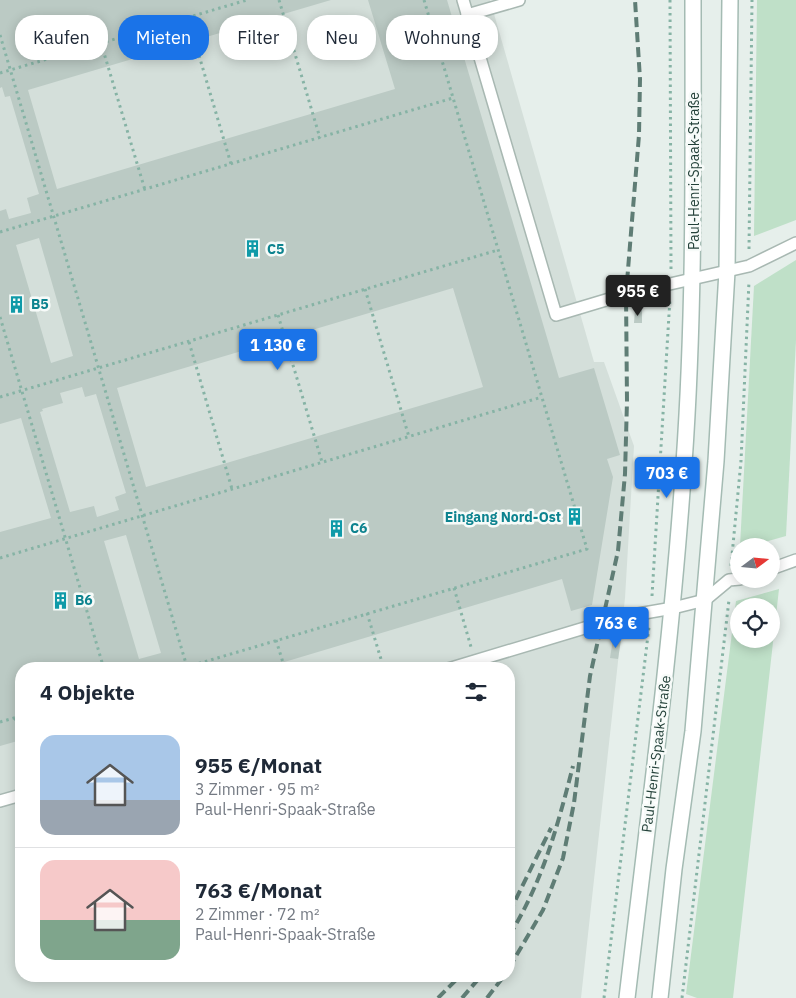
<!DOCTYPE html>
<html lang="de">
<head>
<meta charset="utf-8">
<style>
	body { margin:0; font-family:"IBM Plex Sans",sans-serif; background:#f2f2f3; color:#1f2937; height:100vh; display:flex; flex-direction:column; font-size:19px; white-space:nowrap }
	* { box-sizing:border-box; margin:0 }
	p { font-size:16px; color:#747a83 }
	.icon { flex:none; width:28px; height:28px; fill:none; stroke:currentColor; stroke-width:2; stroke-linecap:round; stroke-linejoin:round }
	.map { position:relative; flex:1; overflow:hidden }
	.details { position:absolute; left:15px; top:662px; width:500px; height:320px; display:flex; flex-direction:column; background:#fff; border-radius:20px; box-shadow:0 2px 12px #0003 }
	.details>* { flex:none }
	.banner { position:absolute; left:15px; top:15px; width:500px; height:45px; display:flex; gap:10px }
	.needle { width:32px; rotate:74deg }
	.tools { position:absolute; left:730px; top:538px; display:grid; gap:10px }
	.tools a { display:grid; place-items:center; width:50px; height:50px; border-radius:50%; background:#fff; box-shadow:0 2px 12px #0003; font-size:25px }
	.price { position:absolute; translate:-50% -42px; padding:0 11px; border-radius:5px; background:#1a73e8; color:#fff; font-size:16px; line-height:32px; filter:drop-shadow(0 1px 2px #0008) }
	.price::after { content:''; position:absolute; left:50%; top:30px; width:15px; height:11px; margin-left:-8px; background:inherit; clip-path:polygon(0 0,100% 0,50% 100%) }
	.price.current { background:#222; color:#fff }
	ul { padding:0; list-style:none }
	li { display:flex; align-items:center; gap:15px; height:125px; padding:0 25px }
	li+li { border-top:1px solid #e0e1e3 }
	li span { display:grid; place-items:center; flex:none; width:140px; height:100px; border-radius:15px; color:#555 }
	li>.icon { margin-inline-start:auto }
	span .icon { width:60px; height:60px; fill:#fffc; stroke-width:1 }
	li b { font-size:21px }
	h2 { display:flex; justify-content:space-between; align-items:center; height:60px; padding:0 25px; font-size:21px }
	.tag { padding:0 18px; border-radius:20px; background:#fff; box-shadow:0 2px 12px #0003; font-size:18px; line-height:45px }
	.tag.current { background:#1a73e8; color:#fff }
	.map>svg:first-child { display:block }
</style>
</head>
<body>
<div class="map">
<svg width="796" height="998" viewBox="0 0 796 998">
	<rect width="100%" height="100%" fill="#e6efeb"/>
	<path fill="#d4dfda" fill-rule="evenodd" d="M0,0H490L594,362H604L634,446L625,598L581,998H0ZM21,669H509V976H21Z"/>
	<g fill="#bfe0c8" fill-rule="evenodd">
		<path d="M757,0H796V220L754,236Z"/>
		<path d="M796,260V340L786,536L750,546H740L754,286Z"/>
		<path d="M779,589L733,998H697L686,994L736,601ZM771,606V639H739V606Z"/>
	</g>
	<g fill="#bbcac4" fill-rule="evenodd">
		<path d="M0,0H331L28,90L57,189L395,89L368,0H447L559,378L594,368L620,455L607,459L613,477L592,605L571,611L562,579L261,669H21V740L0,746V532L51,518L21,418L0,424V211L6,209L9,219L31,213L27,198L39,194L10,96L5,97L2,87L0,88ZM39,238L73,356L51,363L16,245ZM453,288L483,387L146,487L117,388ZM82,387L85,397L96,394L126,493L115,497L119,510L97,517L94,506L70,512L40,412L43,411L42,409L63,403L60,393ZM126,535L161,653L139,659L104,541Z"/>
		<path d="M635,310H642V323H634Z"/>
		<path d="M613,639L621,640L618,659L610,658Z"/>
	</g>
	<g fill="none" stroke-linecap="round" stroke-linejoin="round">
		<defs>
			<g id="lane">
				<path d="M463,0L556,315L626,294L749,266L796,243"/>
				<path d="M467,15L519,0"/>
				<path d="M771,569L796,560"/>
				<path d="M448,669L621,617L673,608L705,600L729,580L740,579"/>
				<path d="M0,801L21,795"/>
			</g>
			<g id="secondary">
				<path d="M627,998C648,820 672,642 684,463C695,308 693,154 693,0"/>
				<path d="M660,998L674,869L693,731L716,461L727,271L730,0"/>
			</g>
		</defs>
		<use href="#lane" stroke="#a8b8b2" stroke-width="14"/>
		<use href="#secondary" stroke="#a4bbb3" stroke-width="18"/>
		<g stroke="#86b3a5" stroke-width="3" stroke-dasharray="2.5 4" stroke-linecap="butt">
			<path d="M279,0L320,138"/>
			<path d="M670,0L671,269"/>
			<path d="M188,18L231,164"/>
			<path d="M0,35L187,667"/>
			<path d="M101,43L145,190"/>
			<path d="M0,73L247,0"/>
			<path d="M0,232L453,98"/>
			<path d="M749,249L752,0"/>
			<path d="M365,289L409,437"/>
			<path d="M278,315L322,462"/>
			<path d="M0,317L104,669"/>
			<path d="M189,342L232,489"/>
			<path d="M0,397L498,250"/>
			<path d="M0,558L542,397"/>
			<path d="M731,566L741,461L749,281"/>
			<path d="M454,588L471,647"/>
			<path d="M652,596L670,298"/>
			<path d="M367,613L384,669"/>
			<path d="M276,640L285,669"/>
			<path d="M180,669L587,549L424,0"/>
			<path d="M15,718L21,740"/>
			<path d="M0,722L21,716"/>
			<path d="M604,998L649,627"/>
			<path d="M682,998L729,600"/>
		</g>
		<use href="#lane" stroke="#fff" stroke-width="11"/>
		<use href="#secondary" stroke="#fff" stroke-width="15"/>
		<g stroke="#5f7d75" stroke-width="4" stroke-dasharray="10 5" stroke-linecap="butt">
			<path d="M509,913L551,828"/>
			<path d="M509,936C543,881 557,828 573,766"/>
			<path d="M509,968L543,910L563,858L574,803L590,676L618,551L625,474L627,401L626,294L639,135L640,79L635,0"/>
			<path d="M438,998L460,976"/>
			<path d="M462,998L481,976"/>
			<path d="M487,998L504,976"/>
		</g>
	</g>
	<defs>
		<symbol id="building-bare" viewBox="-9 -9 18 18"><path d="M-4-6H4V6H1V3H-1V6H-4ZM-2.5-4.3h1.7v1.8h-1.7ZM.8-4.3h1.7v1.8H.8ZM-2.5-1h1.7V.8h-1.7ZM.8-1h1.7V.8H.8Z" fill="#0f9aa8" stroke="#f7fbf9" stroke-width="2.5" paint-order="stroke"/></symbol>
	</defs>
	<g fill-rule="evenodd">
		<use href="#building-bare" x="240" y="236" width="25" height="25"/>
		<use href="#building-bare" x="4" y="292" width="25" height="25"/>
		<use href="#building-bare" x="562" y="504" width="25" height="25"/>
		<use href="#building-bare" x="324" y="516" width="25" height="25"/>
		<use href="#building-bare" x="48" y="588" width="25" height="25"/>
	</g>
	<g text-anchor="middle" dominant-baseline="central" stroke-width="5" stroke-linejoin="round" paint-order="stroke">
		<g font-size="14" fill="#24423a" stroke="#f7fbf9">
			<text transform="translate(694 171) rotate(-90)">Paul-Henri-Spaak-Straße</text>
			<text transform="translate(656 754) rotate(-83)">Paul-Henri-Spaak-Straße</text>
		</g>
		<g font-size="14" font-weight="bold" fill="#0d838f" stroke="#f7fbf9" text-anchor="start">
			<text x="267" y="249">C5</text>
			<text x="31" y="304">B5</text>
			<text x="561" y="517" text-anchor="end">Eingang Nord-Ost</text>
			<text x="350" y="528">C6</text>
			<text x="75" y="600">B6</text>
		</g>
	</g>
</svg>
<div class="tools">
<a><svg class="needle" viewBox="-14 -14 28 28"><path d="M0-13l5 13h-10z" fill="#e53935"/><path d="M0 13l5-13h-10z" fill="#747a83"/></svg></a>
<a><svg class="icon" aria-label="locate" viewBox="0 0 24 24"><circle cx="12" cy="12" r="6"/><path d="M12 2v4M12 18v4M2 12h4M18 12h4"/></svg></a>
</div>
<b class="price current" style="left:638px;top:317px">955 €</b>
<b class="price" style="left:278px;top:371px">1 130 €</b>
<b class="price" style="left:667px;top:499px">703 €</b>
<b class="price" style="left:616px;top:649px">763 €</b>
<div class="banner">
<a class="tag">Kaufen</a>
<a class="tag current">Mieten</a>
<a class="tag">Filter</a>
<a class="tag">Neu</a>
<a class="tag">Wohnung</a>
</div>
<section class="details">
<h2>4 Objekte<svg class="icon" aria-label="filters" viewBox="0 0 24 24"><path d="M4 7h16M4 17h16"/><circle cx="9" cy="7" r="2"/><circle cx="15" cy="17" r="2"/></svg></h2>
<ul>
<li><span style="background:linear-gradient(#a9c7e8 65%,#9aa5b1 0)"><svg class="icon" aria-label="home" viewBox="0 0 24 24"><path d="M3 11l9-7 9 7M6 9v11h12V9"/></svg></span><div><b>955 €/Monat</b><p>3 Zimmer · 95 m²</p><p>Paul-Henri-Spaak-Straße</p></div></li>
<li><span style="background:linear-gradient(#f6c9c9 60%,#7fa58c 0)"><svg class="icon" aria-label="home" viewBox="0 0 24 24"><path d="M3 11l9-7 9 7M6 9v11h12V9"/></svg></span><div><b>763 €/Monat</b><p>2 Zimmer · 72 m²</p><p>Paul-Henri-Spaak-Straße</p></div></li>
</ul>
</section>
</div>
</body>
</html>
